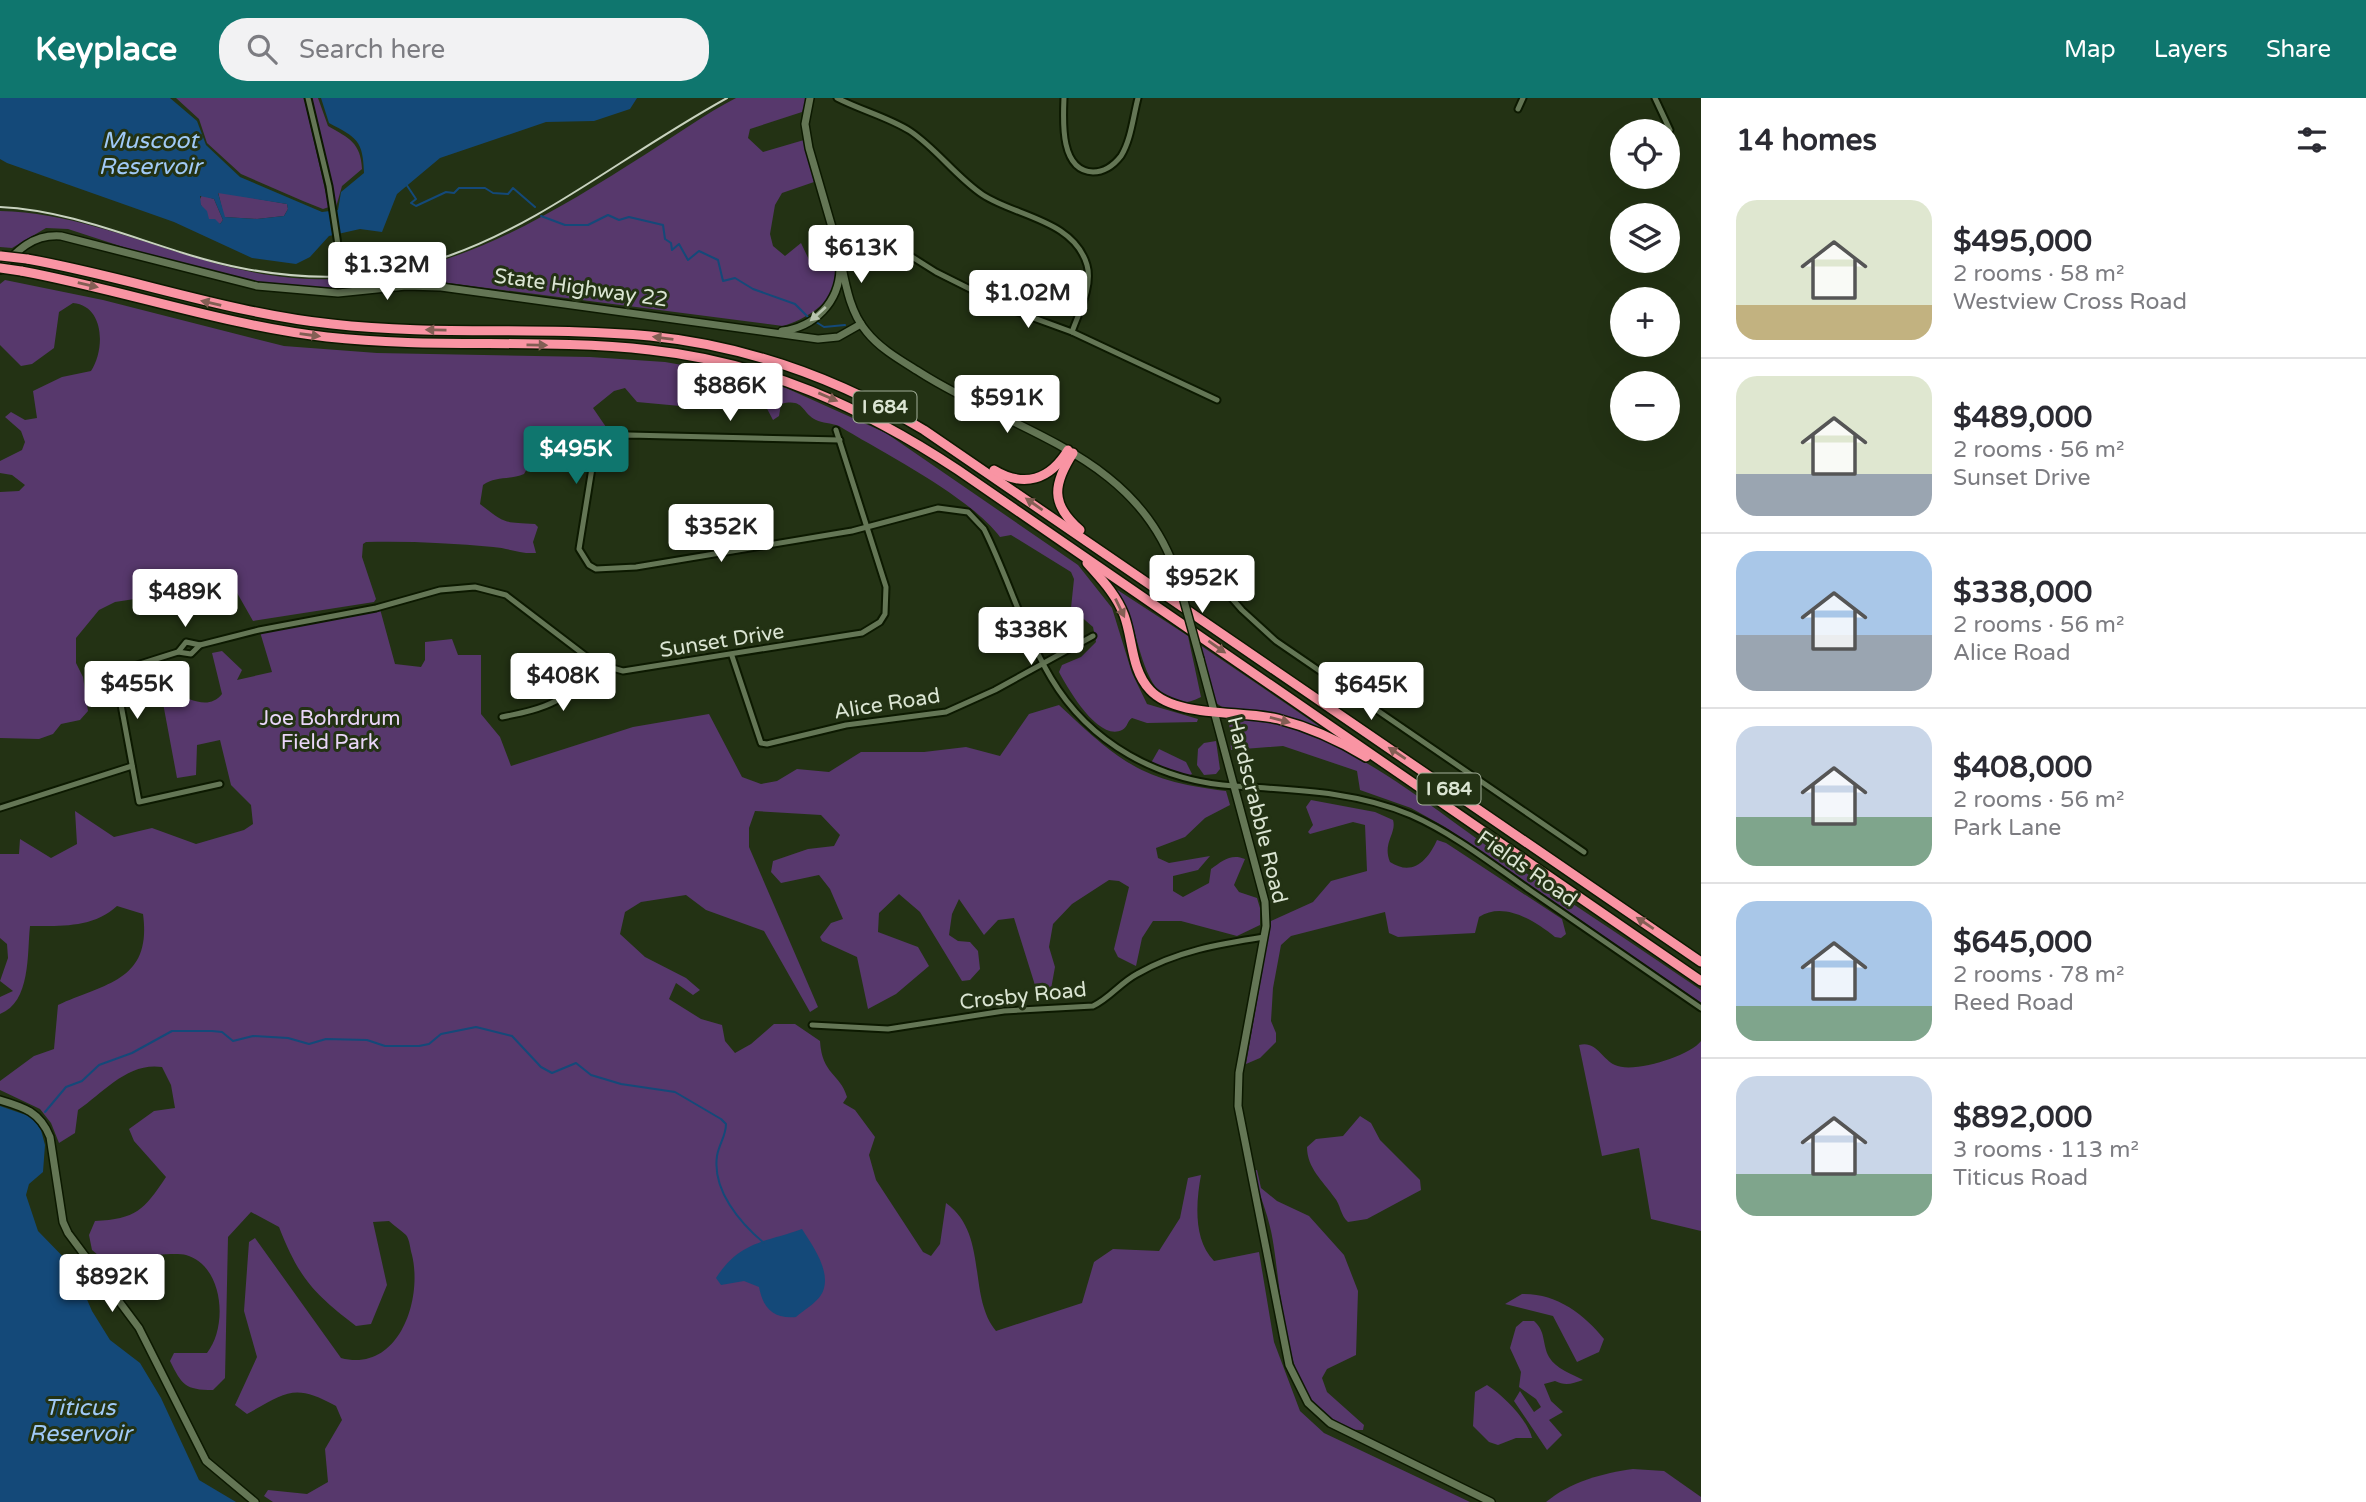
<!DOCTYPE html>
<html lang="en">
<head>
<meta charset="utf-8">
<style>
	body { margin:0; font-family:"Varela Round",sans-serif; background:#f2f2f3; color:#2b2b33; height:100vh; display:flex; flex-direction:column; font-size:26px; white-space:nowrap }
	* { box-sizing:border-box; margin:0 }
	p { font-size:23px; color:#7c7c81 }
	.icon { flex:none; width:38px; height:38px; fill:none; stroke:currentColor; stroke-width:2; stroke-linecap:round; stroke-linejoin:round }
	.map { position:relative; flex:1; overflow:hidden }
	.drawer { display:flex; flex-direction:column; background:#fff; width:665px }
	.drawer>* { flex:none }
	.tools { position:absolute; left:1610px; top:21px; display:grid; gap:14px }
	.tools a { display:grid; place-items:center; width:70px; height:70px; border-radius:50%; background:#fff; box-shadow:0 7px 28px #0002; font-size:35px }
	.price { position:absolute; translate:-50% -60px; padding:0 16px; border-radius:7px; background:#fff; color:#222; font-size:23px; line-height:46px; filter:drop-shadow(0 2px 4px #0008) }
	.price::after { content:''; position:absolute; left:50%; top:42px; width:21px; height:16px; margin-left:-10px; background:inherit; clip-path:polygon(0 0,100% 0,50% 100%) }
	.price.current { background:#0f766e; color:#fff }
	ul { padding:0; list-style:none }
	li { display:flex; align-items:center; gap:21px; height:175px; padding:0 35px }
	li+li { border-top:2px solid #e1e1e2 }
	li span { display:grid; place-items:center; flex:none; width:196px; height:140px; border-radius:21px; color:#555 }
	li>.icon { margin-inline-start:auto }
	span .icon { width:84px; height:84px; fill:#fffc; stroke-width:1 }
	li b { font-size:30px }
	h2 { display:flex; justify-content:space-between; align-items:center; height:84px; padding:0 35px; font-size:30px }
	header { display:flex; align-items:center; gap:42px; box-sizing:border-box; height:98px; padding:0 35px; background:#0f766e; color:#fff }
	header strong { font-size:33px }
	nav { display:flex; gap:38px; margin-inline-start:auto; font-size:24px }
	.search { width:490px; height:63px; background:#f2f2f3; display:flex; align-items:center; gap:18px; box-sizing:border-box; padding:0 24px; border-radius:28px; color:#7c7c81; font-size:26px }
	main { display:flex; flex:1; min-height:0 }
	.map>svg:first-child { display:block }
</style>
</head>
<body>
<header>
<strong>Keyplace</strong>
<div class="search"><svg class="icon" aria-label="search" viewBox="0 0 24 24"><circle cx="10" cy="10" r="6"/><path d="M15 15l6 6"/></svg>Search here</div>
<nav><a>Map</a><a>Layers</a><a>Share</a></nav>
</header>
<main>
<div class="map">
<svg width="1701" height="1404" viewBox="0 0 1701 1404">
	<rect width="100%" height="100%" fill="#233214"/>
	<g fill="#57386c">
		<path d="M176,0H304L329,109L323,111L303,103L241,76L207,45L199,21Z"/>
		<path d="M312,0H318L328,28C349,40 361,45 362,71L342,88L336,109Z"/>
		<path d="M736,0H807L802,14L750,31L748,40L763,54L804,42L814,84L782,95L775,107L770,136L773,148L785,158L801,145L812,168L833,165C848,197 807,221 783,228L441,184C403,184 366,190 329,190C239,191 152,158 68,131L46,130L12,150L0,149V113C88,115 166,157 252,174C408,204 520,136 646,56C676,37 705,16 736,0Z"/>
		<path d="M218,94L287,106L288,111L284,118L257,121L224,119Z"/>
		<path d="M202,97L214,101L223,122L220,126L208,121L199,103Z"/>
		<path d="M5,182L103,202L284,248L377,255L590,259L665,264L745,278L786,290L886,335L1078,467L1112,510L1132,575L1147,606L1198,621L1197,624L1147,625L1132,620C1127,623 1128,629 1122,632C1098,644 1067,589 1059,574L1062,567L1081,559L1096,544L1093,529L1071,510L1074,481L1071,474L1011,437L1000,439C969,398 885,356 839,328C831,325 822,325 816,322C801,315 805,300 781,306L779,318L773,322L764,305L733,294L714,293L706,306L691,309L637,304L625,290L614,293L593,310L606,329L527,354L525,358L528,369L524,376C510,382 495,378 483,387L480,406C506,426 502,424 535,426L538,429L533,444L536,455C520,456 508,450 493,449C451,445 409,443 366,444L363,446L362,459L376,501L374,504L253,523L232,486L115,504L99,512L76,540V565L83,579L88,613L80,622L61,626L53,636L39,641L0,640V394L19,393L25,387L12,377L0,375V363L22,352L25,344L21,333L5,319L11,314L25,322L37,320L33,293L62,279L91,273C105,252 105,208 73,205L59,214L54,250L32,266L21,268L0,247V186Z"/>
		<path d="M1116,491L1188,538L1201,599C1156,623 1143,564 1135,536C1131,520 1124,505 1116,491Z"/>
		<path d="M380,511L395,566L421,569L425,562V544L452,541L458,557H481V616L500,639L511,668L633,629L709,616L742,679L761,686L777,683L797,671L829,674L861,654H924L966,649L1000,658L1029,616L1059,607C1120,664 1141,683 1226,693L1230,707L1205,720L1185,739L1156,750L1158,760L1169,765L1210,758L1198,772L1173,778V793L1183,799L1209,785L1211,771C1222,763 1231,755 1245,761L1234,787L1239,794L1257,800L1260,810V827L1237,838L1181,823H1153L1142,840L1136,868L1118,859L1114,851L1129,789L1119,783L1109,782L1072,806L1053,826L1049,849L1055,869L1051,891L1039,900L1014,820L998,822L984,837L959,801L952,816L949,837L958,843L970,844L978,853L980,871L970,882L962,883L920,814L899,796L879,815L878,834L918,849L929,868L896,896L868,911L857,859L822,843L820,839L831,825L843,821L830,791L819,777L781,785L771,774L773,763L808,751L834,748L840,737L821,717L755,713L749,730V749L818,909L810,914L764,833L706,812L686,797L641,804L625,814L620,836L645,859L686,880L700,892L693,897L676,885L669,901L701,921L722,927L725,943L735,955L751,946L774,926H795L820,943C822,977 840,975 847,999L843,1005L855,1012L875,1039L869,1057L876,1082L923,1154L931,1158L940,1146L946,1105C989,1136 967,1198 996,1233L1082,1205L1094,1164L1113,1151L1159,1153L1180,1120L1188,1080L1201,1077C1196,1104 1193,1142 1214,1163L1259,1154L1274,1244L1300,1313L1324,1335L1470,1404H273L264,1398L268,1392L307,1396L328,1384L325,1351L342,1322L336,1308C294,1285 287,1294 247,1316L235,1307L257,1259L244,1213L249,1144L255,1140L341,1260C398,1275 423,1203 412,1157C410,1151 410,1142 406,1137C401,1132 394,1128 389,1123L373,1124L387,1187L371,1226L356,1228C313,1195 299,1180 279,1129L251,1114L228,1139L225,1280L213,1292C185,1292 182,1287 170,1263L174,1255H207C228,1229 224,1168 186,1157C173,1153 121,1161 104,1162L92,1152L89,1137L95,1123C136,1121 144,1112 166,1079L134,1043L129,1031L154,1013L175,1010L171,987L162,969C128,964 104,994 78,1012L75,1035L59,1045L51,1025L40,1011L0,992V983L34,958L54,951L58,907C106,885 152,883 143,816L117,808C93,830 61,828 30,828C27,856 31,904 0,916V899L13,893L0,883L8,860L7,846L0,840V756H19L20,741L51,760L77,746L75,713L114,739L152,730L196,746L244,732L253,726L251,707L231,687L220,642L197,647L196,677L177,680L160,589L159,577L163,570L171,568L189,601C202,606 213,607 222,596L212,555L222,553L242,572L237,582L272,574L260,534Z"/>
		<path d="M1200,547L1335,639L1266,615L1222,609L1216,605Z"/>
		<path d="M1234,621C1330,617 1446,723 1523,773C1583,812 1642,852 1701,892V905L1445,729L1411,710L1360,692L1357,673L1283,648L1231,652L1229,624Z"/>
		<path d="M1216,643L1220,671L1216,676L1204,677L1197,667L1198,651L1204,645Z"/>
		<path d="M1159,651L1186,664L1192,676L1188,678L1151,665Z"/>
		<path d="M1311,702L1375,714L1393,722C1397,735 1382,745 1390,764C1413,779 1428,762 1437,742L1446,745L1562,821L1566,836L1561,840L1555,839C1535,823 1504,803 1479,819L1475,835L1398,839L1389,835L1385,814L1291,838L1281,847L1273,890L1271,923L1276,935V944L1260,960L1246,966L1271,823L1313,804L1331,783L1367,773L1365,727L1353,724L1310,736L1308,734L1313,727L1306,709Z"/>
		<path d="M1701,943V1133L1651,1121L1639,1050L1602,1058L1579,947C1596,942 1602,961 1615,967C1633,976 1690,958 1701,943Z"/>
		<path d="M1360,1018L1371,1025L1380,1042L1420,1082L1421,1092L1367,1121L1348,1124C1340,1117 1341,1107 1334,1099C1323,1083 1307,1070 1307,1049L1316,1041L1343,1038Z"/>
		<path d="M1257,1072L1261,1090L1277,1103L1309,1118L1344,1157L1358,1193L1356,1257L1327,1271L1322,1280L1327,1294L1364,1327L1363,1332C1281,1335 1283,1187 1271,1133C1267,1114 1259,1095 1253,1076L1252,1073Z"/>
		<path d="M1522,1196C1556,1195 1584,1216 1604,1241L1599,1254L1577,1264L1553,1218L1505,1206Z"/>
		<path d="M1523,1223H1534C1546,1233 1542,1246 1549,1259C1556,1271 1572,1276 1583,1282C1572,1286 1565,1288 1555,1283L1544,1286L1551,1303L1563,1314L1549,1322L1562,1337L1547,1352L1514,1303L1520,1293L1534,1314L1541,1309L1536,1301L1519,1289L1521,1274L1510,1250L1516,1229Z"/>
		<path d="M1487,1287C1504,1298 1527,1321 1532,1340H1516L1498,1347L1489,1344L1473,1328L1475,1294Z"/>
		<path d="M1633,1371L1664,1373L1701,1399V1404H1546C1570,1384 1603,1375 1633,1371Z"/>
	</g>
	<g fill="#144979" fill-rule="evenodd">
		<path d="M0,0H170L197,23L206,47L240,79L322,114L338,112L341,94L364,75C363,42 357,40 329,25L321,0H637L630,11L594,23L546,24L440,60L397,96L382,134L360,131L329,138L310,159L296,166L252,160L174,124L7,65L0,61ZM218,95L287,106L288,111L284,118L257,121L225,119ZM200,98L214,101L223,122L220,126L215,121H209L207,113L201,107Z"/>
		<path d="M0,1008L32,1019L41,1032L45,1047L43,1074L29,1086L26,1097L38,1133L73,1169L92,1213L110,1242L140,1265L161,1300L199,1382L236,1404H0Z"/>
		<path d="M802,1131C812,1147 834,1176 821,1197C816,1205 804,1212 796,1219C773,1221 763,1210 759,1189L744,1183L721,1187L716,1180C740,1143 763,1145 802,1131Z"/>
	</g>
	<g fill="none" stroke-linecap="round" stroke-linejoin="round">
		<g stroke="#144979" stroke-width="2">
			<path d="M406,86L416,101L411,105L416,108L446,94L454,95L459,90H485L493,95L508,96L513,90L535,109"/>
			<path d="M541,118L565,127H588L608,117L619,122L629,119L663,127L665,141L671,145L672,152L679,146L688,162L699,153L718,162L723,183L735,180L753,191L795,206L809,220"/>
			<path d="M816,224L824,229L845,227"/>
			<path d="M45,1014L66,989L82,983L99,967L132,955L172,933H212L222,934L233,943L253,938L288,940L309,946L326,941L367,942L385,948H419L429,946L441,936L476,929L512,938L541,969L552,975L576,965L591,977L621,986L675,994L721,1021L726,1026C726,1038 719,1046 717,1058C712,1092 740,1125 764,1145"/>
		</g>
		<defs>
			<g id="street">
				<path d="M308,0L329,88L342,173"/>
				<path d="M837,0C860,12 888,19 910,33C937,51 956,79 983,97C1015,118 1074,122 1087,167C1093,188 1079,214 1072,234"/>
				<path d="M1064,0C1063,23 1060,73 1093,74C1105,74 1114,67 1121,58C1131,42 1133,19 1138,0"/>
				<path d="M1655,0L1670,32"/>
				<path d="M1518,11L1523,0"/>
				<path d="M842,166L870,156L901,152L936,174L1012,212L1072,234L1217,302"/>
				<path d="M840,342L629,337L600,343L592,370L579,451L589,467L596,471L636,469L852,433L938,410L968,414L984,431C1008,479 1023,533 1051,580C1090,646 1159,683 1234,688C1294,692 1355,693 1411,717C1454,736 1492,766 1531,793C1588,832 1644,871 1701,910"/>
				<path d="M1174,467L1191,462L1200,464L1242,512L1276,543L1584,754"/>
				<path d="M178,554L191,556L200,547"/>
				<path d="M732,558L761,645L767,646L846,627L946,614L995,592L1093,538"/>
				<path d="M502,619C547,610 568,604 595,565"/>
				<path d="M220,686L139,704L117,585L118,573L178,554L186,544L200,547L259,532L376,510L440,492L475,489L506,497L595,565L623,573L862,535L880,524L885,516L886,489L836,332"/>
				<path d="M0,710L132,668"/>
				<path d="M812,927L888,931L1004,913L1093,908C1110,900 1120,885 1137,876C1177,853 1219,846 1264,839"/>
			</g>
			<g id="secondary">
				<path d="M810,0L805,26L809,50C818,81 827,112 836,143C844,172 846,209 866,233C880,251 902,263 921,275C1017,336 1141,357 1178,481"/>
				<path d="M0,172C17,152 33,136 61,138L257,188L338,195L406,188L441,189L818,241L838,239L861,226"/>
				<path d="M782,233C815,229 839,204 840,171"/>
				<path d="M1200,561L1265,804L1266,828L1239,975L1238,1008L1289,1267L1308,1305L1330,1325L1491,1404"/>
				<path d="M0,1002C24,1009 40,1014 50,1039L63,1124L68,1135L139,1230L206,1363L255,1404"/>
			</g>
			<g id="highway">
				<path d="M27,161C129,179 228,215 332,226C438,238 545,228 650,238C748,248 841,282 924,332L1701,864"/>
				<path d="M21,173C124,192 223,227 327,239C434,251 543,240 650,252C764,264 864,310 958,372L1701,883"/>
				<path d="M1073,355C1053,386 1050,406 1080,432"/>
				<path d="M994,372C1024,390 1050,382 1068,352"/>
				<path d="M1087,465C1101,481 1116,496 1124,517C1133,541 1131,572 1150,592C1176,620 1241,612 1278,621C1309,629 1338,642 1366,659"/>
			</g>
		</defs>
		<use href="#street" stroke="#0c1900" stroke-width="9"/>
		<use href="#secondary" stroke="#0c1900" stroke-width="10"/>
		<use href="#highway" stroke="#0c1900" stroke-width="12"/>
		<use href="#street" stroke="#647655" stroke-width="5"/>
		<use href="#secondary" stroke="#647655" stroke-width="7"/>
		<use href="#highway" stroke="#f994a3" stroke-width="9"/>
		<path stroke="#c8d2bf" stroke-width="2" d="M0,109C85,113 159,154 241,170C455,212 557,94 727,0"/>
		<defs>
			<path id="secondary-bridge" d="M1178,481L1200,561"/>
			<g id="highway-bridge">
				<path d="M1,158L27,161"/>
				<path d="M0,170L21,173"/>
			</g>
		</defs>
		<use href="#secondary-bridge" stroke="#0c1900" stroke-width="10" stroke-linecap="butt"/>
		<use href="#highway-bridge" stroke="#0c1900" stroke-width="12" stroke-linecap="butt"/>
		<use href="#secondary-bridge" stroke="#647655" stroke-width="7"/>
		<use href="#highway-bridge" stroke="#f994a3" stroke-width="9"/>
	</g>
	<defs><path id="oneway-solid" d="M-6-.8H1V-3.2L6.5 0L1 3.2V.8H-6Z" transform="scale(1.75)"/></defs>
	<g fill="#835e54">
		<use href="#oneway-solid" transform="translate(88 187) rotate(13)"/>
		<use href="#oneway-solid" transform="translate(211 205) rotate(-167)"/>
		<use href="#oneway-solid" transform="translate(436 232) rotate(-179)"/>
		<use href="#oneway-solid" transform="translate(310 237) rotate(8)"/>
		<use href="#oneway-solid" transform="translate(663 240) rotate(-173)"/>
		<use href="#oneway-solid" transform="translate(537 247) rotate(1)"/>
		<use href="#oneway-solid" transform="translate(828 299) rotate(23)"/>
		<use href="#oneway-solid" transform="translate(1034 406) rotate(-145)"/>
		<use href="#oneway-solid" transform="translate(1120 510) rotate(64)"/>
		<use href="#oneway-solid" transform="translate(1217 549) rotate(35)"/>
		<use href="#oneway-solid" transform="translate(1280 622) rotate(15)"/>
		<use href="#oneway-solid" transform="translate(1397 655) rotate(-146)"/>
		<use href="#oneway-solid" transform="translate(1645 825) rotate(-146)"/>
	</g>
	<use fill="#b7c4ad" href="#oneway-solid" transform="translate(818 216) rotate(138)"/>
	<g text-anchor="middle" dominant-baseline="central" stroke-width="6" stroke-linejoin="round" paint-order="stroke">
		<g fill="#233214" stroke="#a4af9a" stroke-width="2">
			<rect x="853.5" y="293.5" width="63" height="31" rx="5"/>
			<rect x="1417.5" y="675.5" width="63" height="31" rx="5"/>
		</g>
		<g font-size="19" font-weight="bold" fill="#dbe5d3">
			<text x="885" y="309">I 684</text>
			<text x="1449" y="691">I 684</text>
		</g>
		<g font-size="21" fill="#dbe5d3" stroke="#233214">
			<text transform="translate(581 190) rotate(8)">State Highway 22</text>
			<text transform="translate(722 543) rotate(-9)">Sunset Drive</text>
			<text transform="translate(887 606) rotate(-9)">Alice Road</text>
			<text transform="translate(1257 712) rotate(76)">Hardscrabble Road</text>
			<text transform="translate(1527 771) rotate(35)">Fields Road</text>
			<text transform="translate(1023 898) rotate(-6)">Crosby Road</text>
		</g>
		<g font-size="21" fill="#ead6f9" stroke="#233214">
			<text x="330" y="620">Joe Bohrdrum<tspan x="330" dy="24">Field Park</tspan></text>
		</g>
		<g font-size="23" font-style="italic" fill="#a0c9f6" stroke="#233214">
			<text x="150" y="43">Muscoot<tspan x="150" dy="26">Reservoir</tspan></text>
			<text x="80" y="1310">Titicus<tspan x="80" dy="26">Reservoir</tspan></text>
		</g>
	</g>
</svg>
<div class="tools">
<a><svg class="icon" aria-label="locate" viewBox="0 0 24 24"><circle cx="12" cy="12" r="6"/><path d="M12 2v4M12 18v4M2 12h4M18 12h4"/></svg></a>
<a><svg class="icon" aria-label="layers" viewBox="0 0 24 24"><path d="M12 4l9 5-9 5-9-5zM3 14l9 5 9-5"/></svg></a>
<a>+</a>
<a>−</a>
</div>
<b class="price" style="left:861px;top:187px">$613K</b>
<b class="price" style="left:387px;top:204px">$1.32M</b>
<b class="price" style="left:1028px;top:232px">$1.02M</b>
<b class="price" style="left:730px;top:325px">$886K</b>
<b class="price" style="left:1007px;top:337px">$591K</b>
<b class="price current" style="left:576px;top:388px">$495K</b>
<b class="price" style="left:721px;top:466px">$352K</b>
<b class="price" style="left:1202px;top:517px">$952K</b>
<b class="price" style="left:185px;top:531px">$489K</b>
<b class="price" style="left:1031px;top:569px">$338K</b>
<b class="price" style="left:563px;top:615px">$408K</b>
<b class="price" style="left:137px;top:623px">$455K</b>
<b class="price" style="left:1371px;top:624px">$645K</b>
<b class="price" style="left:112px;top:1216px">$892K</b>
</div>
<section class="drawer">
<h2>14 homes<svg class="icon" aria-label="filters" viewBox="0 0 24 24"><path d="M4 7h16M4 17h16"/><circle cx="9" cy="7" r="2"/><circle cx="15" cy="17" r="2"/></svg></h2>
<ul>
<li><span style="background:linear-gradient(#dfe7d0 75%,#c2b280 0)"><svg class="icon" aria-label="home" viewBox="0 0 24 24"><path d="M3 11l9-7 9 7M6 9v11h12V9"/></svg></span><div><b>$495,000</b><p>2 rooms · 58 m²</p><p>Westview Cross Road</p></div></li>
<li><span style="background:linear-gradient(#dfe7d0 70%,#9aa5b1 0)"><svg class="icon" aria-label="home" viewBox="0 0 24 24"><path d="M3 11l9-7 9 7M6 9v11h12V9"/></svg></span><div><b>$489,000</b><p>2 rooms · 56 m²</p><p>Sunset Drive</p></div></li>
<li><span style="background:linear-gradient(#a9c7e8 60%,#9aa5b1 0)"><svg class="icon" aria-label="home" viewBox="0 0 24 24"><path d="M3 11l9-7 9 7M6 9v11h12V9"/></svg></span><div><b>$338,000</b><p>2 rooms · 56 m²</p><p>Alice Road</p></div></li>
<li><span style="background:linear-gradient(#c9d6e8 65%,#7fa58c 0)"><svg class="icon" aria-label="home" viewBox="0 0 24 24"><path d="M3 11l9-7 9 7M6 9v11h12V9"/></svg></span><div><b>$408,000</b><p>2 rooms · 56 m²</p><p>Park Lane</p></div></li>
<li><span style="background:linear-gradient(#a9c7e8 75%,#7fa58c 0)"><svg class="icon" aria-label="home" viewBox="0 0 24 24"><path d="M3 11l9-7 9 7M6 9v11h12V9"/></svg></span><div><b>$645,000</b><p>2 rooms · 78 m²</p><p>Reed Road</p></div></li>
<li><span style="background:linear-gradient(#c9d6e8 70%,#7fa58c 0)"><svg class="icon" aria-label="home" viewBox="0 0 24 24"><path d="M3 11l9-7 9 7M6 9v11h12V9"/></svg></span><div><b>$892,000</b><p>3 rooms · 113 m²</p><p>Titicus Road</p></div></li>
</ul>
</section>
</main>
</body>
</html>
